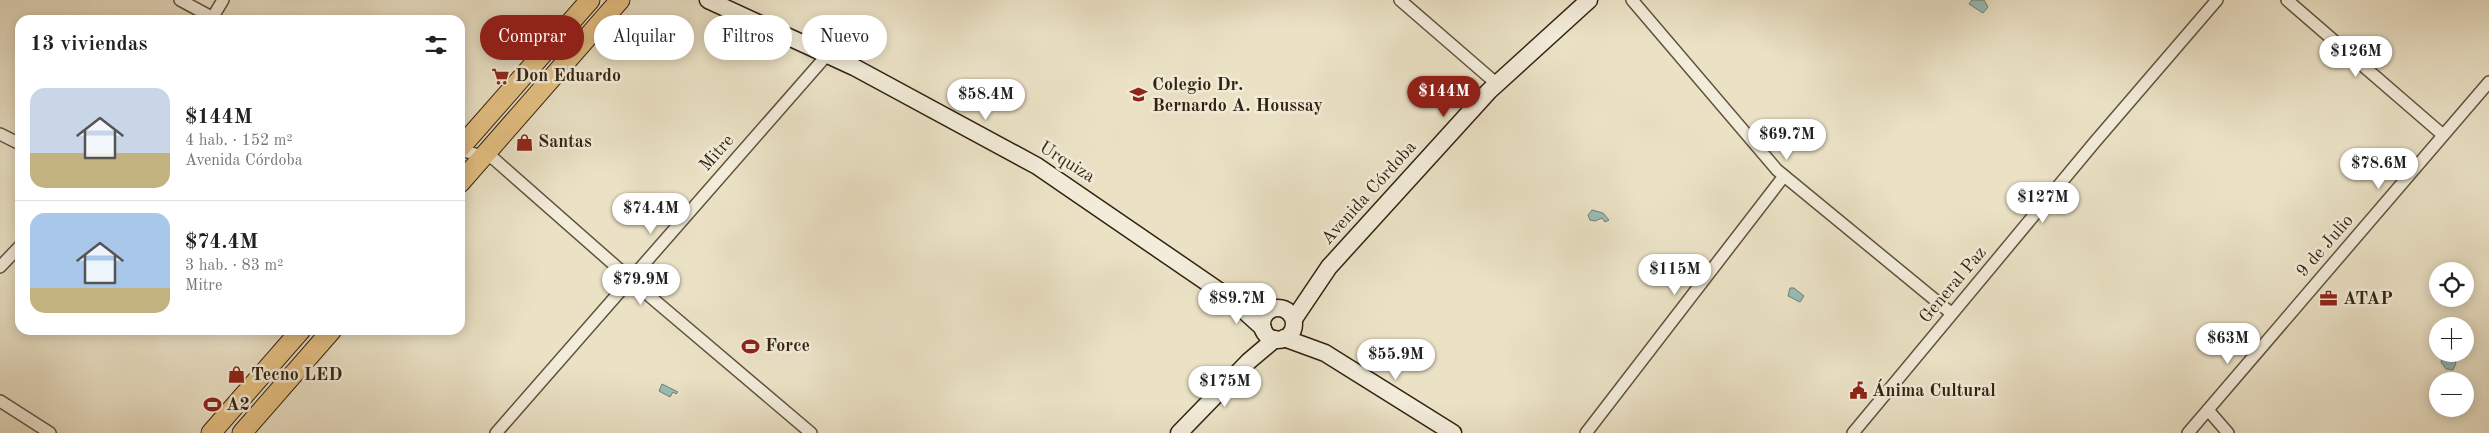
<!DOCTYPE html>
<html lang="es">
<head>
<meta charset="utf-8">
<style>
	body { margin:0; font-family:"Old Standard TT",serif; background:#f6f6f6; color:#222; height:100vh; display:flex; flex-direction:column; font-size:19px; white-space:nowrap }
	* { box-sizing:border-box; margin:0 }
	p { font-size:16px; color:#767676 }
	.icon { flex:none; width:28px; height:28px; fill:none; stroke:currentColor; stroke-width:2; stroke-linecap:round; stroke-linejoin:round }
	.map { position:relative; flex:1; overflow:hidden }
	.panel { position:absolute; left:15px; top:15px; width:450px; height:320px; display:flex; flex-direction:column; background:#fff; border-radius:15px; box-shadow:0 2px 12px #0003 }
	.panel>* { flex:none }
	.top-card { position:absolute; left:480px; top:15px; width:475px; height:45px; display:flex; gap:10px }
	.buttons { position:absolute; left:2429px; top:262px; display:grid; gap:10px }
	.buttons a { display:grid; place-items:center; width:45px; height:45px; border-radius:50%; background:#fff; box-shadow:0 2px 12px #0003; font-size:25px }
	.price { position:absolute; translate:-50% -42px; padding:0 11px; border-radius:18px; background:#fff; color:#222; font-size:16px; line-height:32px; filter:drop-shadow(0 1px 2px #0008) }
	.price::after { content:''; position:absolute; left:50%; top:30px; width:15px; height:11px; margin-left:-8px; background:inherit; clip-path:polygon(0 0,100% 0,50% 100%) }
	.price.active { background:#8f2418; color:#fff }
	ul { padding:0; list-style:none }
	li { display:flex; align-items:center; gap:15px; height:125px; padding:0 15px }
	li+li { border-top:1px solid #e0e0e0 }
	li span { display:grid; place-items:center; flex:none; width:140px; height:100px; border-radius:15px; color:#555 }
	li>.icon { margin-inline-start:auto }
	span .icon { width:60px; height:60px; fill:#fffc; stroke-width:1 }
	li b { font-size:21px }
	h2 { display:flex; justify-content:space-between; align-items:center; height:60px; padding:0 15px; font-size:21px }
	.chip { padding:0 18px; border-radius:22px; background:#fff; box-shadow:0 2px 12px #0003; font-size:18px; line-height:45px }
	.chip.active { background:#8f2418; color:#fff }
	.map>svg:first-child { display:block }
</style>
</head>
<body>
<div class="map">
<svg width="2489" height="433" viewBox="0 0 2489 433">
	<rect width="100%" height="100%" fill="#ebe2c6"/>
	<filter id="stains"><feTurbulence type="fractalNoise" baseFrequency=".004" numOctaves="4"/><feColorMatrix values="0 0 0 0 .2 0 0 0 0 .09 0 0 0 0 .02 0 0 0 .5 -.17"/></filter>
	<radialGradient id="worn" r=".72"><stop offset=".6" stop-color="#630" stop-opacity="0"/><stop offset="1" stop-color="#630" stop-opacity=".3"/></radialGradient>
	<g fill="#99bdba" stroke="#707f76">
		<path d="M1972,0H1984L1988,7L1983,13L1969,4Z"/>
		<path d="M1592,210L1603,213L1609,220L1605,222L1602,218L1595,221L1590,220L1588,215Z"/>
		<path d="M1790,288H1794L1804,296L1800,302L1788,296Z"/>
		<path d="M2437,346L2438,354H2451L2456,363L2453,370L2446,369L2441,362L2443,357L2437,354Z"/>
		<path d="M662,384L678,392L676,394L673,392L670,397L659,391Z"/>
	</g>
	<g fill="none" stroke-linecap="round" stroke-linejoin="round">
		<defs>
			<g id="street">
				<path d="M180,0L217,20"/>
				<path d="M1400,0L1497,84"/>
				<path d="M1632,0L1777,170L1951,313"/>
				<path d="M2287,0L2443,135"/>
				<path d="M211,20L223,0"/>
				<path d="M0,134L20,144"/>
				<path d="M460,150L494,159L653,299L811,433"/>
				<path d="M0,267L20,246"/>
				<path d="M0,401L50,433"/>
				<path d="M2208,410L2228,433"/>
				<path d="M496,433L827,55"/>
				<path d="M1586,433L1784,176"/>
				<path d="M1853,433L2094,143L2217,0"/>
				<path d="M2188,433L2489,82"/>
			</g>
			<g id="secondary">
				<path d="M708,0L854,67L1037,166L1231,299L1263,328"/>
				<circle cx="1278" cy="324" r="16"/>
				<path d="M1294,319L1329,267L1489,91L1589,0"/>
				<path d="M1284,338L1325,353L1453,433"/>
				<path d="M1179,433L1249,361L1275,339"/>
			</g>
			<g id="primary">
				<path d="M460,148L590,0"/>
				<path d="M460,183L620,0"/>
				<path d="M211,433L301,330"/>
				<path d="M242,433L332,330"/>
			</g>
		</defs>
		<use href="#street" stroke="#61523d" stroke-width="14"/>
		<use href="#secondary" stroke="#33220f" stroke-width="19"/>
		<use href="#primary" stroke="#33220f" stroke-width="21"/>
		<use href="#street" stroke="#f2ecda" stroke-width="11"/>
		<use href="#secondary" stroke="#f2ecda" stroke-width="16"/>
		<use href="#primary" stroke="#e6c183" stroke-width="19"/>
	</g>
	<defs>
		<symbol id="supermarket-bare" viewBox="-9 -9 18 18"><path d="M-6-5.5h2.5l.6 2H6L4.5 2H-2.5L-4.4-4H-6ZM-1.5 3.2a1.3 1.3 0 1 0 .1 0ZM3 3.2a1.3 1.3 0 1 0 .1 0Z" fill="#8f2418" stroke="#f2ecda" stroke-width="2.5" paint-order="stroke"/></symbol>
		<symbol id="school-bare" viewBox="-9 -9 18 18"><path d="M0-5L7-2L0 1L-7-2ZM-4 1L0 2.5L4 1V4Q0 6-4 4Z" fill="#8f2418" stroke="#f2ecda" stroke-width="2.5" paint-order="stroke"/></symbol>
		<symbol id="shop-bare" viewBox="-9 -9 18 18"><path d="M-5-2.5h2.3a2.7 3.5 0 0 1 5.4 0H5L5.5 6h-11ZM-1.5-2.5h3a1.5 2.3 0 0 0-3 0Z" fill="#8f2418" stroke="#f2ecda" stroke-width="2.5" paint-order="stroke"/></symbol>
		<symbol id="office-bare" viewBox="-9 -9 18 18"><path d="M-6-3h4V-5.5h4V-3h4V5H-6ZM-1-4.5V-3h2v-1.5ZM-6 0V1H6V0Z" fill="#8f2418" stroke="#f2ecda" stroke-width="2.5" paint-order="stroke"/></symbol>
		<symbol id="stadium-bare" viewBox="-9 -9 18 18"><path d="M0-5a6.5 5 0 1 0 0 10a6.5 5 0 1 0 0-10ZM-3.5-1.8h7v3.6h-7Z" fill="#8f2418" stroke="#f2ecda" stroke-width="2.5" paint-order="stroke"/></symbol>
		<symbol id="civic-bare" viewBox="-9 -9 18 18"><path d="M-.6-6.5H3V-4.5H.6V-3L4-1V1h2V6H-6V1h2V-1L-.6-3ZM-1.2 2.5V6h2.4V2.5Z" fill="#8f2418" stroke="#f2ecda" stroke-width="2.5" paint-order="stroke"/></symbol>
	</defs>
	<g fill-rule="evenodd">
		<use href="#supermarket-bare" x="488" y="64" width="25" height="25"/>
		<use href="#school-bare" x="1126" y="82" width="25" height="25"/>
		<use href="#shop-bare" x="512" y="130" width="25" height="25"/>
		<use href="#office-bare" x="2316" y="286" width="25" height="25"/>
		<use href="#stadium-bare" x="738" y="334" width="25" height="25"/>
		<use href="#shop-bare" x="224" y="362" width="25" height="25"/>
		<use href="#civic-bare" x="1846" y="378" width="25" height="25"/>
		<use href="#stadium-bare" x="200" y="392" width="25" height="25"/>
	</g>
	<g text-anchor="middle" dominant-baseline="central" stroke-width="5" stroke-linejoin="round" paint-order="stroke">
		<g font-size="18" font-weight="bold" fill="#33220f" stroke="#f2ecda" text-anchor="start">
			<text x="515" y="76">Don Eduardo</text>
			<text x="1152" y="85">Colegio Dr.<tspan x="1152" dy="21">Bernardo A. Houssay</tspan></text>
			<text x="538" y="142">Santas</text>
			<text x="2343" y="299">ATAP</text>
			<text x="765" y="346">Force</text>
			<text x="251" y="375">Tecno LED</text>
			<text x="1872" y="391">Ánima Cultural</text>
			<text x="226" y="405">A2</text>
		</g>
		<g font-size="18" fill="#33220f" stroke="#f2ecda">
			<text transform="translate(717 153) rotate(-49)">Mitre</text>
			<text transform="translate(1067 162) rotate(32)">Urquiza</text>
			<text transform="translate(1369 193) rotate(-48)">Avenida Córdoba</text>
			<text transform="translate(2325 246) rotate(-49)">9 de Julio</text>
			<text transform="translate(1953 285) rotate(-50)">General Paz</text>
		</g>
	</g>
	<rect width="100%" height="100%" filter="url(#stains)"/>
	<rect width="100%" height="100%" fill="url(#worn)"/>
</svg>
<div class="buttons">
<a><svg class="icon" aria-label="locate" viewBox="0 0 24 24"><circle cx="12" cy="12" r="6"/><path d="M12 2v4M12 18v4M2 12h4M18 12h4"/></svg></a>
<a>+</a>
<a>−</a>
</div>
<b class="price" style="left:2356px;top:78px">$126M</b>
<b class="price active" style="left:1444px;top:118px">$144M</b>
<b class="price" style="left:986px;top:121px">$58.4M</b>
<b class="price" style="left:1787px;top:161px">$69.7M</b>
<b class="price" style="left:2379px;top:190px">$78.6M</b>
<b class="price" style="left:2043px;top:224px">$127M</b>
<b class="price" style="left:651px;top:235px">$74.4M</b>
<b class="price" style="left:1675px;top:296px">$115M</b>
<b class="price" style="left:641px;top:306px">$79.9M</b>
<b class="price" style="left:1237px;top:325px">$89.7M</b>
<b class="price" style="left:2228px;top:365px">$63M</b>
<b class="price" style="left:1396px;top:381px">$55.9M</b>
<b class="price" style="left:1225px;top:408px">$175M</b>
<div class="top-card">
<a class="chip active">Comprar</a>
<a class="chip">Alquilar</a>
<a class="chip">Filtros</a>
<a class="chip">Nuevo</a>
</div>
<section class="panel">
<h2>13 viviendas<svg class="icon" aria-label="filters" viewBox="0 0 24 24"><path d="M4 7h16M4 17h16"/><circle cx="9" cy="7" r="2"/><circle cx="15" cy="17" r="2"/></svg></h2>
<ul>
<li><span style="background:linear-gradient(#c9d6e8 65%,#c2b280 0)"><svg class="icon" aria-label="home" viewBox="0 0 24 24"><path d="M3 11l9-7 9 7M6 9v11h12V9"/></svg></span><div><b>$144M</b><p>4 hab. · 152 m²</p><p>Avenida Córdoba</p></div></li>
<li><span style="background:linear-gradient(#a9c7e8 75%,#c2b280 0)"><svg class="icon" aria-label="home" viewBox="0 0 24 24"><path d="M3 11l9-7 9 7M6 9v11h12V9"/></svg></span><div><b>$74.4M</b><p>3 hab. · 83 m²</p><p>Mitre</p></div></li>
</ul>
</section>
</div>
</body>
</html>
